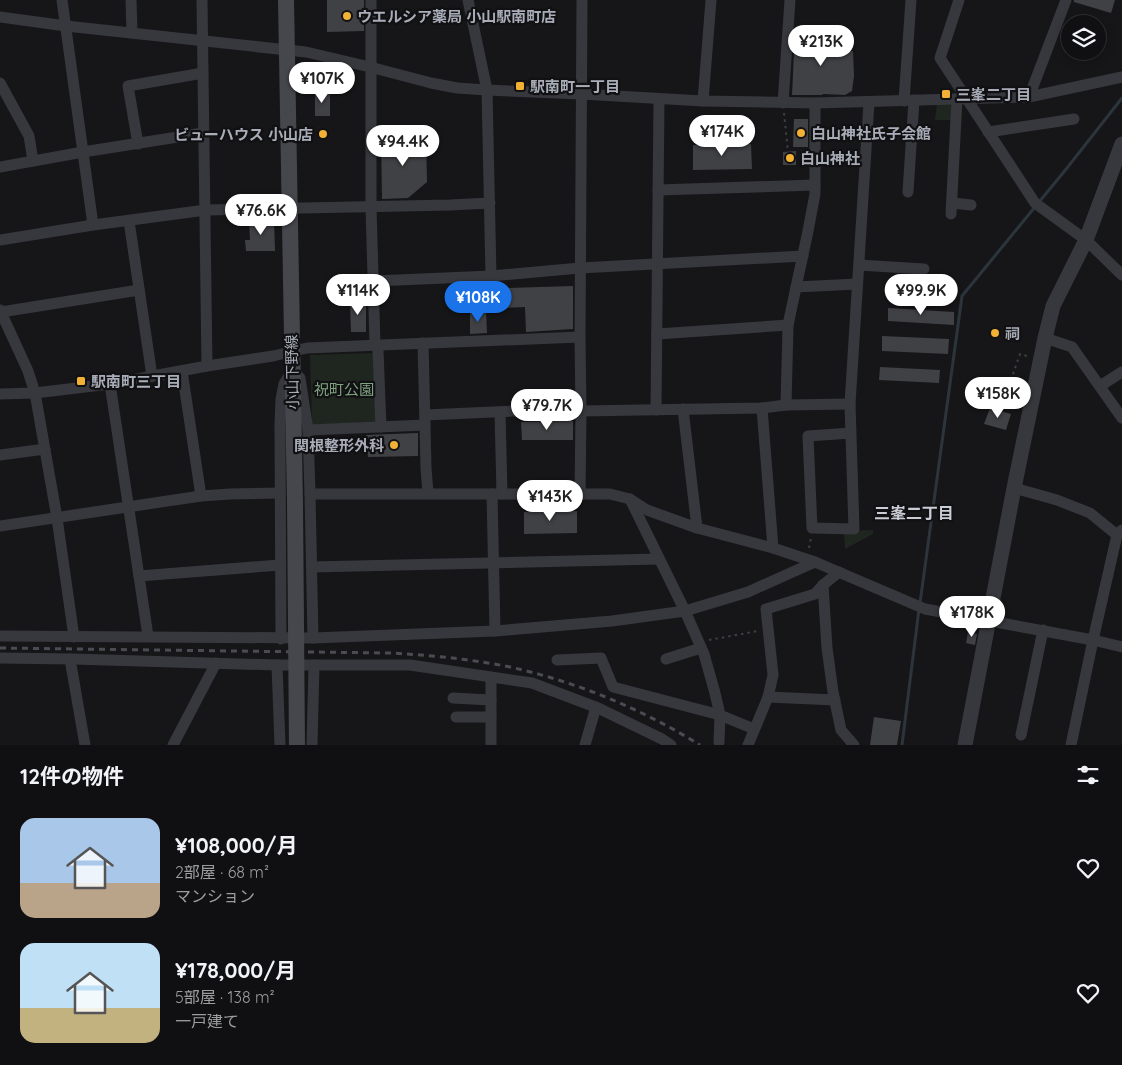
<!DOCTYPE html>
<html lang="ja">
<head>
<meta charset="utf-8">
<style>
	body { margin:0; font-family:Quicksand,"Noto Sans JP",sans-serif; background:#19191b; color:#f1f3f6; height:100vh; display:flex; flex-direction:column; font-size:19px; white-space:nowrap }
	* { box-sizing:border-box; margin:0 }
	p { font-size:16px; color:#9c9d9f }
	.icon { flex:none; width:28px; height:28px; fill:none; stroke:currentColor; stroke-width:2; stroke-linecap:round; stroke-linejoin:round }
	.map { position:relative; height:745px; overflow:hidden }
	.details { display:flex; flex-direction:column; background:#101012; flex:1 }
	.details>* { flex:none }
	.fabs { position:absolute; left:1061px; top:15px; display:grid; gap:10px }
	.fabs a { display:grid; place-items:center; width:45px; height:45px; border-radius:50%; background:#101012; box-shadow:0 2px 12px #0003,0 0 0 1px #303032; font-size:25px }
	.price { position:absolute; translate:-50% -42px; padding:0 11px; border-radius:18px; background:#fff; color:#222; font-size:16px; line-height:32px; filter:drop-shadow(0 1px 2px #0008) }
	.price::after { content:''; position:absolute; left:50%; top:30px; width:15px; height:11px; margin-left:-8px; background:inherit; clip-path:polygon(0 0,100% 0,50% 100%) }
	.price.active { background:#1a73e8; color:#fff }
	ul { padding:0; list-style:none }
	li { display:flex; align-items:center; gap:15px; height:125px; padding:0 20px }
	li span { display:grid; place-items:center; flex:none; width:140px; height:100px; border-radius:15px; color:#555 }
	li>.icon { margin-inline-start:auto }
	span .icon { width:60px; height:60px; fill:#fffc; stroke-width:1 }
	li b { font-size:21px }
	h2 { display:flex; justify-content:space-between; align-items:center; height:60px; padding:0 20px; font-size:21px }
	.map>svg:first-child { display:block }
</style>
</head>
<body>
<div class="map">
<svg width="1122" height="745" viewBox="0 0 1122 745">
	<rect width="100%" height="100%" fill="#161618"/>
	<g fill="#1e261f">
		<path d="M937,103H954L953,120H935Z"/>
		<path d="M376,353V422L312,425L310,355Z"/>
		<path d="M873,530V534L845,549L844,531Z"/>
	</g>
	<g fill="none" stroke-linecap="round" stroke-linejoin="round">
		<g stroke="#2c353c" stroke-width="3">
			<path d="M920,603L962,296L1067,168L1122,98"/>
			<path d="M902,745L919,609"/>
		</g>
	</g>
	<g fill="#404145">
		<path d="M327,0H364V31L327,32Z"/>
		<path d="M1074,0H1115L1111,13L1074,2Z"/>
		<path d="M795,30L808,31V34L815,35V39H825V43H836V47H846V51H853L854,76L852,91L845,95L824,94L821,95H792Z"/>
		<rect x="315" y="93" width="15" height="23"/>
		<path d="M794,119H808V147H793Z"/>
		<path d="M426,138L427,182L408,198L382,199L381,140Z"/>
		<path d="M751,144L752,169L693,170V145Z"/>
		<path d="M796,151V165H783V152Z"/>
		<path d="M274,219L275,251H246L245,240H250L249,220Z"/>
		<path d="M573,286V329L526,332L525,307L479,309V289Z"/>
		<path d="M350,301H366V332H351Z"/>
		<path d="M888,308L954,312V325L888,321Z"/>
		<path d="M486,311L487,333L470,334V312Z"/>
		<path d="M882,336L949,339L948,354L882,351Z"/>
		<path d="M880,367L940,370L939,383L879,380Z"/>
		<path d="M990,408L1011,414L1006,430L984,424Z"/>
		<path d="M573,421V440H522L521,422Z"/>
		<path d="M418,433V456L368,457L366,435Z"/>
		<path d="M577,511V533L524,534V512Z"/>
		<path d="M968,632L977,634L975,645L966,643Z"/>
		<path d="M874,717L901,721L897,745H870Z"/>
	</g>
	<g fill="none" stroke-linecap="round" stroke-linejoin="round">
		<g stroke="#3d3f44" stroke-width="2" stroke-dasharray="2.5 4" stroke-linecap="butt">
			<path d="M784,113L788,152"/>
			<path d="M1000,411L1020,354L1030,357"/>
			<path d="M809,548L811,538"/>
			<path d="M709,640L758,631"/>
		</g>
		<g stroke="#37383d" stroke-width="11">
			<path d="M62,0L93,225"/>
			<path d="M131,0L132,33"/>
			<path d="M202,0L207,366"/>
			<path d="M371,0V207L375,345L378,350L381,427"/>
			<path d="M468,0L487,90L491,276"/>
			<path d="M959,0L940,58L1035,203L1086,240L1122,275"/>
			<path d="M0,17L66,26L306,52L370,67L431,83L457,88L487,90L581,94L703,101L815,103L1029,97L1122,77"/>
			<path d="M0,83L29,136L33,161"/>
			<path d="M1029,97L1066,0"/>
			<path d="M703,101L711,0"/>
			<path d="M904,101L911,0"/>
			<path d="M783,103L790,0"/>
			<path d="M988,132L1074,119"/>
			<path d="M138,144L128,86L203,73"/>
			<path d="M0,167L83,152L203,133"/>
			<path d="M658,190L815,185"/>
			<path d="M908,192L914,100"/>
			<path d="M952,203L971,205"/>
			<path d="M951,214L957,99"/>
			<path d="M129,221L152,376"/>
			<path d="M0,240L93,225L206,210L450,205L490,203"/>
			<path d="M859,265L924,269"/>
			<path d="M374,281L491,276L580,268L803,256"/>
			<path d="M796,287L857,284"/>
			<path d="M0,310L28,371L35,393L57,518L74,637"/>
			<path d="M1,312L139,290"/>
			<path d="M657,334L788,325"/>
			<path d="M580,337L581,411L580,494"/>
			<path d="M1045,338L1072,347L1122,418"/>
			<path d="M423,343L426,468L428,493"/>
			<path d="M182,371L201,496"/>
			<path d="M110,384L148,636"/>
			<path d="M1100,386L1122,372"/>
			<path d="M0,394L35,393L110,384L207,366L273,356L307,348L580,337L582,0"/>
			<path d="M786,405L788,325L808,231L815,194V103"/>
			<path d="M762,408L773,548"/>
			<path d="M683,409L697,528"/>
			<path d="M656,410L659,99"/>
			<path d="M500,412L502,494"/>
			<path d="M425,415L562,409L581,411L762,408L786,405L850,404"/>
			<path d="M308,430L425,425"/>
			<path d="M851,433L808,436L812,528L854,529L850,404L869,102"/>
			<path d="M0,455L45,449"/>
			<path d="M1014,488L1057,500L1090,513L1117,535"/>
			<path d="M310,494H610L630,499L647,510L697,528L773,548L815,562L925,609L1093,640L1122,647"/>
			<path d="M492,494L495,631"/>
			<path d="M630,499L685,611L704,654L715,693L720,715L719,742"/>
			<path d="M0,526L201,496L230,494L280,493"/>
			<path d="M312,567L659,559"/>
			<path d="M139,576L280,565"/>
			<path d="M823,585L827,648L833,692L841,730L854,745"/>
			<path d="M0,636L313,638L495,631L612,621L685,611L748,592L815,562"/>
			<path d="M281,639L280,425L281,399L284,384L292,371L300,378L308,430L310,494L313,638"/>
			<path d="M0,658L73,659L277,665H410L532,683L598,708L662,739L671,745"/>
			<path d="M70,659L85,745"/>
			<path d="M666,659L701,648"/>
			<path d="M557,660L601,658L613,687L720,715L754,729"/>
			<path d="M277,665L280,745"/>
			<path d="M768,697L835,700"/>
			<path d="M453,698L491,700"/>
			<path d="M456,717H491"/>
			<path d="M1021,735L1043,630"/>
			<path d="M173,745L216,663"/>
			<path d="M312,745L314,665"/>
			<path d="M491,745V677"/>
			<path d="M585,745L596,707"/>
			<path d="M748,745L768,697L773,675L766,609L815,594L823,585L839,572"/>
			<path d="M1071,745L1093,640L1117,535L1122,530"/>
		</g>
		<path stroke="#37383d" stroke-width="15" d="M965,745L1014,488L1045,338L1053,306L1086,240L1122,144"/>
		<path stroke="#45474d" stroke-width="16" d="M286,0L295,504"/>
		<path stroke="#4a4c52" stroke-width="3" stroke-dasharray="6 5" stroke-linecap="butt" d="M0,648L389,653C430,655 470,659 510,667C577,682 642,709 700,745"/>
		<path stroke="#45474d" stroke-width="16" d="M295,504L297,745"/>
	</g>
	<g fill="#f2b134" stroke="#111113" stroke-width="2">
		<circle cx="347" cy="16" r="5"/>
		<rect x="515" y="81" width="10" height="10" rx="2.5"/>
		<rect x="941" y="89" width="10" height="10" rx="2.5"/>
		<circle cx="801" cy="133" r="5"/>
		<circle cx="323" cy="134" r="5"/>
		<circle cx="790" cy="158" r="5"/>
		<circle cx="995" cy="333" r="5"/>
		<rect x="76" y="376" width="10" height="10" rx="2.5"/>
		<circle cx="394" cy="445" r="5"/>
	</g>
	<g text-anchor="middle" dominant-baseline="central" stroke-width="4.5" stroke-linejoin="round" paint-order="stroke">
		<g font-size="15" font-weight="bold" fill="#a8adb8" stroke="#111113" text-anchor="start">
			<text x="357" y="16">ウエルシア薬局 小山駅南町店</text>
			<text x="530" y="86">駅南町一丁目</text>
			<text x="956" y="94">三峯二丁目</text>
			<text x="811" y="133">白山神社氏子会館</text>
			<text x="313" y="134" text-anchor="end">ビューハウス 小山店</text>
			<text x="800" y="158">白山神社</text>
			<text x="1005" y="333">祠</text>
			<text x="91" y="381">駅南町三丁目</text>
			<text x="384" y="445" text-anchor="end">関根整形外科</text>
		</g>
		<g font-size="15" fill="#a8adb8" stroke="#111113">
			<text transform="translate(292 372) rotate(-91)">小山下野線</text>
		</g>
		<g font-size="15" fill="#7fa381" stroke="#111113">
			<text x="344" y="389">祝町公園</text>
		</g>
		<g font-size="16" font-weight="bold" fill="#c9ccd4" stroke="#111113">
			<text x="914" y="513">三峯二丁目</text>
		</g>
	</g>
</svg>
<div class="fabs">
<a><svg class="icon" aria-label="layers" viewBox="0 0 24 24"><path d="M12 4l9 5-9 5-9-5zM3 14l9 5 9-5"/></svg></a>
</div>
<b class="price" style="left:821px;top:67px">¥213K</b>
<b class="price" style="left:322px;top:104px">¥107K</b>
<b class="price" style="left:722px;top:157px">¥174K</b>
<b class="price" style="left:403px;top:167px">¥94.4K</b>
<b class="price" style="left:261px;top:236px">¥76.6K</b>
<b class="price" style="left:358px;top:316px">¥114K</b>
<b class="price" style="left:921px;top:316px">¥99.9K</b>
<b class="price active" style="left:478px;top:323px">¥108K</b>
<b class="price" style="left:998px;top:419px">¥158K</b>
<b class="price" style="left:547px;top:431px">¥79.7K</b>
<b class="price" style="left:550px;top:522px">¥143K</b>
<b class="price" style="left:972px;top:638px">¥178K</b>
</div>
<section class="details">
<h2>12件の物件<svg class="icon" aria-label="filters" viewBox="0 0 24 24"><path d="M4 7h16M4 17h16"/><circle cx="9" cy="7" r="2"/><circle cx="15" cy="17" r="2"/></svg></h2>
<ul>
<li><span style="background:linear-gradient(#a9c7e8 65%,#b9a48a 0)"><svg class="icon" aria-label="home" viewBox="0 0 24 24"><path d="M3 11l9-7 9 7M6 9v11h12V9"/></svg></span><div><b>¥108,000/月</b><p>2部屋 · 68 m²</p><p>マンション</p></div><svg class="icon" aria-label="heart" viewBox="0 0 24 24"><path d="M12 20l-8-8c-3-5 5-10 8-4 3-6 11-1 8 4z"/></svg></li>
<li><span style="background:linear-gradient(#bfe0f5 65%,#c2b280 0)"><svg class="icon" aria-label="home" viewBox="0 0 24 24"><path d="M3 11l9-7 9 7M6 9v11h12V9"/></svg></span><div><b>¥178,000/月</b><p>5部屋 · 138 m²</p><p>一戸建て</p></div><svg class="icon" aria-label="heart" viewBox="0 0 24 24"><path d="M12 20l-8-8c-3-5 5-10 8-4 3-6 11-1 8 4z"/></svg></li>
</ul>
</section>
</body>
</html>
